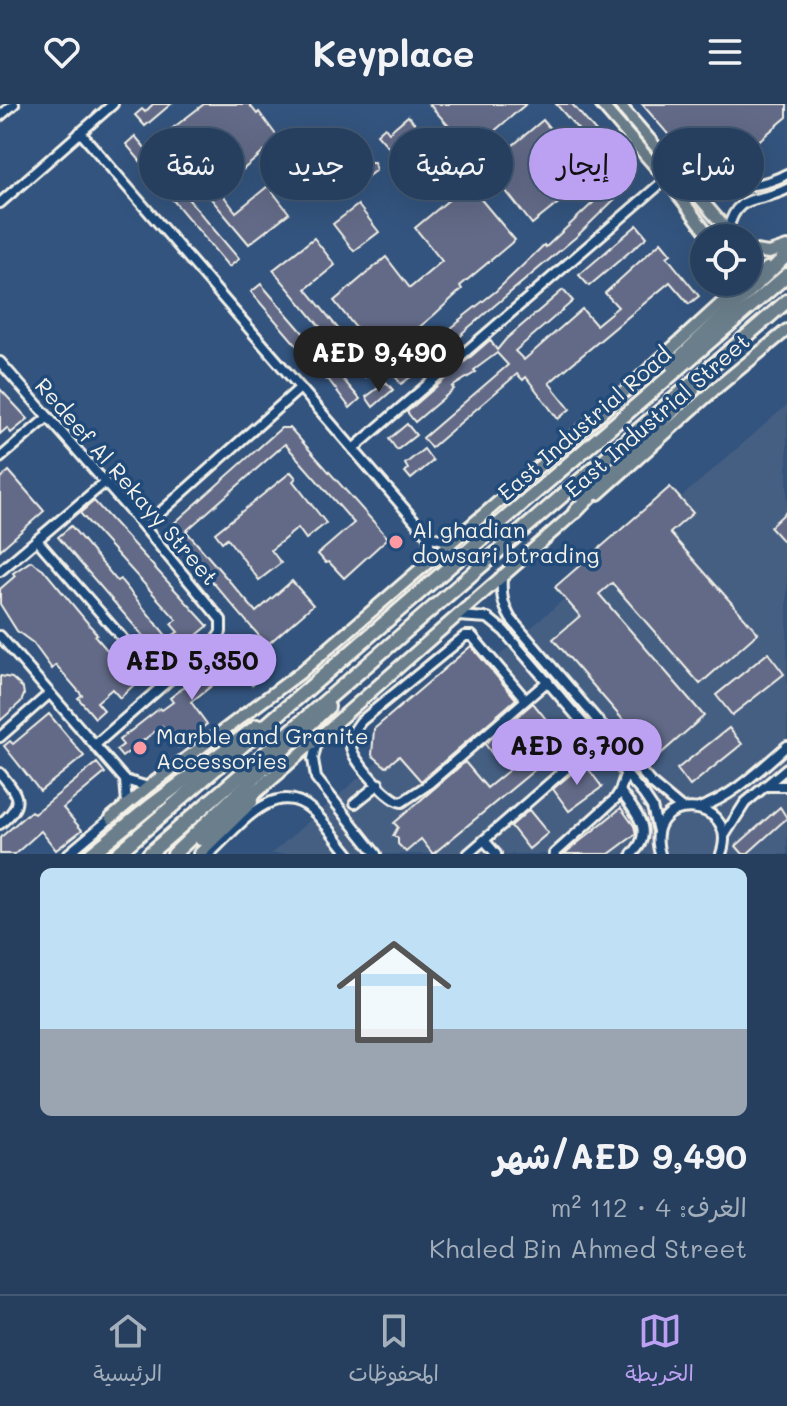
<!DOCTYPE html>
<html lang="ar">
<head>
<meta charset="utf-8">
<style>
	body { margin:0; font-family:Mali,"Playpen Sans Arabic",sans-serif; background:#324a67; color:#f1f3f6; direction:rtl; height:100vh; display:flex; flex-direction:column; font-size:30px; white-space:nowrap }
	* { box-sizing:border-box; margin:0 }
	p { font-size:26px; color:#a4afbc }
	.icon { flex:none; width:44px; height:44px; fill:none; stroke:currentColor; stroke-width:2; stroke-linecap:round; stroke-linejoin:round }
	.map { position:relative; height:750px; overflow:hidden; direction:ltr }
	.panel { display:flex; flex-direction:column; background:#263f5e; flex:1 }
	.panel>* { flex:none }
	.banner { position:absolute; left:24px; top:24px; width:740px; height:72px; direction:rtl; display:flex; gap:16px }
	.controls { position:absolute; left:690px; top:120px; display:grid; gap:16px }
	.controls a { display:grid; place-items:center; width:72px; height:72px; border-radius:50%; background:#263f5e; box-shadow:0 8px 32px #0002,0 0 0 2px #425873; font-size:40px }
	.price { position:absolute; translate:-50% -68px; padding:0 18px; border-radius:28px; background:#bca0f2; color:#111; font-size:26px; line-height:52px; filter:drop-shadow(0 2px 4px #0008) }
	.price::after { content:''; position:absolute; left:50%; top:48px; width:24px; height:18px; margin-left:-12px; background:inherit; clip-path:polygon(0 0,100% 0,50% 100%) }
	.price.active { background:#222; color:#fff }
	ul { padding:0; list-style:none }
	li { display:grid; align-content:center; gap:16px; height:424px; padding:0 40px }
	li+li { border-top:2px solid #425873 }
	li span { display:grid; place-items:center; height:248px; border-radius:12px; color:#555 }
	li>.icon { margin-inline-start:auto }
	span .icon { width:144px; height:144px; fill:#fffc; stroke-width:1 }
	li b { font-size:34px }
	.pill { padding:0 28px; border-radius:36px; background:#263f5e; box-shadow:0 8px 32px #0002,0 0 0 2px #425873; font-size:28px; line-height:72px }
	.pill.active { background:#bca0f2; color:#111 }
	header { display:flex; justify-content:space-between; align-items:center; height:104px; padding:0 40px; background:#263f5e; font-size:36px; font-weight:700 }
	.tabs { display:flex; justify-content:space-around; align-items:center; height:112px; border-top:2px solid #425873; background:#263f5e; font-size:22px; color:#a4afbc }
	.tabs a { display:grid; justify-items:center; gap:4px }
	.tabs .active { color:#bca0f2 }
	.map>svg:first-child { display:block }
</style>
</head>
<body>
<header><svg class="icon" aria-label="menu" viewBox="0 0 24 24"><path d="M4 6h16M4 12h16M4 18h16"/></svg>Keyplace<svg class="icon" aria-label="heart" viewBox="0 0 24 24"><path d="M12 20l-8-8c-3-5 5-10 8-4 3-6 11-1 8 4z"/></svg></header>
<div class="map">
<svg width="787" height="750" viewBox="0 0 787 750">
	<rect width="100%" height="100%" fill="#33547e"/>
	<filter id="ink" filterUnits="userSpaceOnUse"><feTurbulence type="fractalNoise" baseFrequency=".0125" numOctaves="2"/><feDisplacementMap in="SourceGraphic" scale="16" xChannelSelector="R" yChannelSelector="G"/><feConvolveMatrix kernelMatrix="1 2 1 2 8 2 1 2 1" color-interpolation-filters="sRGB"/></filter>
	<g filter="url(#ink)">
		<path fill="#455e83" d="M787,301V750H271Z"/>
		<g fill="#626a87" stroke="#f4f1e8" stroke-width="2">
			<path d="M153,0H171L145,22L135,11L142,5L145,8Z"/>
			<path d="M204,0H249L257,10L259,8L279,35L219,86L236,108L268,82L289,109L249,140L160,34Z"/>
			<path d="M429,0H526L471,47Z"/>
			<path d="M556,0H572L617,52L608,60Z"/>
			<path d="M642,0H787V13L718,71L697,64Z"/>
			<path d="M408,12L424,30L397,53L377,30L385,23L389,28Z"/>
			<path d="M543,16L590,74L532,120L487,63Z"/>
			<path d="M135,32L239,155L229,163L126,40Z"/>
			<path d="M310,42L331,69L306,89L285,62Z"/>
			<path d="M362,50L367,51L369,58H374L376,66L364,75L360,69L358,70L351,59Z"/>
			<path d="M436,51L443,67L422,75L415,60Z"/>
			<path d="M614,79L622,88L576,133L462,229L463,230L426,262L401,280L394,271L442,234L441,232L460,217L459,216L496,187L544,141L546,143Z"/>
			<path d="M468,80L515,136L460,182L462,185L434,211L381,255L334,197L386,153L410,184L442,157L415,124Z"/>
			<path d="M358,101L379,128L354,147L333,120Z"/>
			<path d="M637,121L647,133L589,182L579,171Z"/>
			<path d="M314,134L335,161L306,185L361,253L363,251L375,265L365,273L347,252L345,253L273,166Z"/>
			<path d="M661,138L671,150L667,153L699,192L689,200L670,178L549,279L570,305L558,315L526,273L523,276L517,270L431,344L423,334L508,261L497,249L474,266L476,268L452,283L454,285L415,318L407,308L490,236L497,246L506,235L563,186L573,197L515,247L524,256L582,205L596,221L618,203L605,189Z"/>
			<path d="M261,180L360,295L350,304L328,275L326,276L251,188Z"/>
			<path d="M386,278L393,286L373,303L366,293Z"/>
			<path d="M0,285L28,315L11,329L7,324L0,330Z"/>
			<path d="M407,320L416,331L397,346L389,335Z"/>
			<path d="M281,324H290L388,434L344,474L329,458L326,459L318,450L354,419L285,340L186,427L256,508L292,477L313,501L267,541L171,430V422Z"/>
			<path d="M424,345L433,357L411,375L405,368L408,365L405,360Z"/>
			<path d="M9,367L44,407L0,446V375Z"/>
			<path d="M291,368L296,374L293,377L326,419L306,435L298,424L271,446L281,459L259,476L227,434L222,438L215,429Z"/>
			<path d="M670,383L693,409L670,429L758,529L700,580L612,479L599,490L704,612L656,654L553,535L580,512L555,483Z"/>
			<path d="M94,397L208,522L180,545L182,548L167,559L152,536L149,539L58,433L71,422L117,477L120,475L168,534L178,528L171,520L177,516L80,409Z"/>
			<path d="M787,407V442L770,423Z"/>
			<path d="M31,457L43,465L97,530L95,532L136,579L120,594L112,585L97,598L104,606L95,614L78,594L82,591L56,561L52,565L33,539L17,527L0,500V485L15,472L13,469Z"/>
			<path d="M243,538L267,569L252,581L237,562L191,598L207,620L178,643L162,622L122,653L116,646L123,641L119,636L160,604L162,606L173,598L170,594Z"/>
			<path d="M471,542L516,595L421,677L399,652L386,663L372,651L374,625Z"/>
			<path d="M768,549L784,570L732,611L716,591Z"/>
			<path d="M0,572L12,574L23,584L24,591L21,598L0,617Z"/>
			<path d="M533,599L566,640L433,750L421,735L406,748L398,740V734L393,732L398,723L394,719L465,658L487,684L542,639L537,631L499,659L485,640Z"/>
			<path d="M49,610L84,652L40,687L4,642L10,637L13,640Z"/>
			<path d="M729,624L742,640L690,682L677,665Z"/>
			<path d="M97,659L105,669L63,704L82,726L56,746L41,727L15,750H0V734L26,711L31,707L34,710Z"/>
			<path d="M584,659L602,683L569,707L553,685Z"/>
			<path d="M780,703L787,714L747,750H743L736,742Z"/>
			<path d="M621,704L634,722L636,730L609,750H564Z"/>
			<path d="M529,706L548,729L529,745L511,722Z"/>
		</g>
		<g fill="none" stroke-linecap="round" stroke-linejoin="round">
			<defs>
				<g id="minor">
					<path d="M0,12L14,0"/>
					<path d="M80,28L428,432L430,446L428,458"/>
					<path d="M680,69C716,83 752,89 787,70"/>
					<path d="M0,99L113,0"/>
					<path d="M728,126C737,87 758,100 787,85"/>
					<path d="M0,258L144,423L221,516V528L218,533L95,641"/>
					<path d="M353,345L666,75"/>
					<path d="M0,354L48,313"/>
					<path d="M144,423L300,284"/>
					<path d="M428,432L452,438"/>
					<path d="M37,436L163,581"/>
					<path d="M0,467L104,379"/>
					<path d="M502,471C501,489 502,500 511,515L651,679L681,704"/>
					<path d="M458,512L488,514L504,527L644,691L652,703L658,727"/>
					<path d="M0,532L125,676L148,683"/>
					<path d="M526,596L472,532H465L361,617C355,625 350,632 351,642C351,655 390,698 402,698L426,682L548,577"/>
					<path d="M0,633L49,590"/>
					<path d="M318,633L313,655L316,674L376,750"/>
					<path d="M0,669C19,692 25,699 0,720"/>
					<path d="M125,676L127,700"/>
					<path d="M767,682H787"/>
					<path d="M620,687C635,708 656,728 632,750"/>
					<path d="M355,699L379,680"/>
					<path d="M699,704C734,692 759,666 787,642"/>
					<path d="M724,732L745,699L787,664"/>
					<path d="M484,736L496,750"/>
					<path d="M68,750L111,714"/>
					<path d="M209,750C236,726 274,672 312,706C326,719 337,736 349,750"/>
					<path d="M468,750L582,651L608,647"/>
					<path d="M554,750L615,695L620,687L626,668"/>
					<path d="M660,750C641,686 742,692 721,750"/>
				</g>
				<g id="major">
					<path d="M601,0L666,75L711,134"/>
					<path d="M619,0L734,134"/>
					<path d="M748,146L769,149L787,143"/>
					<path d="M598,390L714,286L787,226"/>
					<path d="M276,671L579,405"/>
					<path d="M111,714L148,683L300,569L599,311L725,196L767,164"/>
					<path d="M199,750L252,698"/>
				</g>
				<g id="highway">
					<path d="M672,261L787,151"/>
					<path d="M575,408L693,286"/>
					<path d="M201,735L279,668"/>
					<path d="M91,750L153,700L257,622"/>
					<path d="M117,750L787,171"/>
					<path d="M149,750L787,197"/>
					<path d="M174,750L328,603"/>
				</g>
			</defs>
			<use href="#minor" stroke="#f4f1e8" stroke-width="14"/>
			<use href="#major" stroke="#f4f1e8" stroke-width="16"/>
			<use href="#highway" stroke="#f4f1e8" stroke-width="18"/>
			<use href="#minor" stroke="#1f4a7a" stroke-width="8"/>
			<use href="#major" stroke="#6b7e8b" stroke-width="10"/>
			<use href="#highway" stroke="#6b7e8b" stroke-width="12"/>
		</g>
	</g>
	<g fill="#ff9aa2" stroke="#1f4a7a" stroke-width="3">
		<circle cx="396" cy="438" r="8"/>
		<circle cx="140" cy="644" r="8"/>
	</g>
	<g text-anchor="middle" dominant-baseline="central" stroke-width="7" stroke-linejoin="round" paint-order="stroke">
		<g font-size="22" fill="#f4f1e8" stroke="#1f4a7a">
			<text transform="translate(657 311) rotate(-41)">East Industrial Street</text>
			<text transform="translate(584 319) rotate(-41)">East Industrial Road</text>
			<text transform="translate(127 377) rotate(49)">Redeef Al Rekayy Street</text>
		</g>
		<g font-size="22" fill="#f4f1e8" stroke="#1f4a7a" text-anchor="start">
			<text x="412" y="425">Al ghadian<tspan x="412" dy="25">dowsari btrading</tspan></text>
			<text x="156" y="631">Marble and Granite<tspan x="156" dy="25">Accessories</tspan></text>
		</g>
	</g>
</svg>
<div class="controls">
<a><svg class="icon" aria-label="locate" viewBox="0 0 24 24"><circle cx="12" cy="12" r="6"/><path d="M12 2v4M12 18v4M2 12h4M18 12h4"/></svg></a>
</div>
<b class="price active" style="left:379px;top:290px">AED 9,490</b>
<b class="price" style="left:192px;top:598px">AED 5,350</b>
<b class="price" style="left:577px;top:683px">AED 6,700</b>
<div class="banner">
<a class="pill">شراء</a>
<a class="pill active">إيجار</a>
<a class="pill">تصفية</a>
<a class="pill">جديد</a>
<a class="pill">شقة</a>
</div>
</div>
<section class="panel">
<ul>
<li><span style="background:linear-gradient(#bfe0f5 65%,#9aa5b1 0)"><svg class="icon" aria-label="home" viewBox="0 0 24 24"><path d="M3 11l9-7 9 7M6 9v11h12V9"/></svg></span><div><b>AED 9,490/شهر</b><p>الغرف: 4 · 112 m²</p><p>Khaled Bin Ahmed Street</p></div></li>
</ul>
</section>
<nav class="tabs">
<a class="active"><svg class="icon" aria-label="map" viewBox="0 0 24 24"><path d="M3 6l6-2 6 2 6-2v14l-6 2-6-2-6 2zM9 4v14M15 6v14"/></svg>الخريطة</a>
<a><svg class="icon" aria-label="saved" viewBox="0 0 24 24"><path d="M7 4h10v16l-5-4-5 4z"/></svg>المحفوظات</a>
<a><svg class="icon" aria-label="home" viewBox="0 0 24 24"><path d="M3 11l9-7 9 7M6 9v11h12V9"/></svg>الرئيسية</a>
</nav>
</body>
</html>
